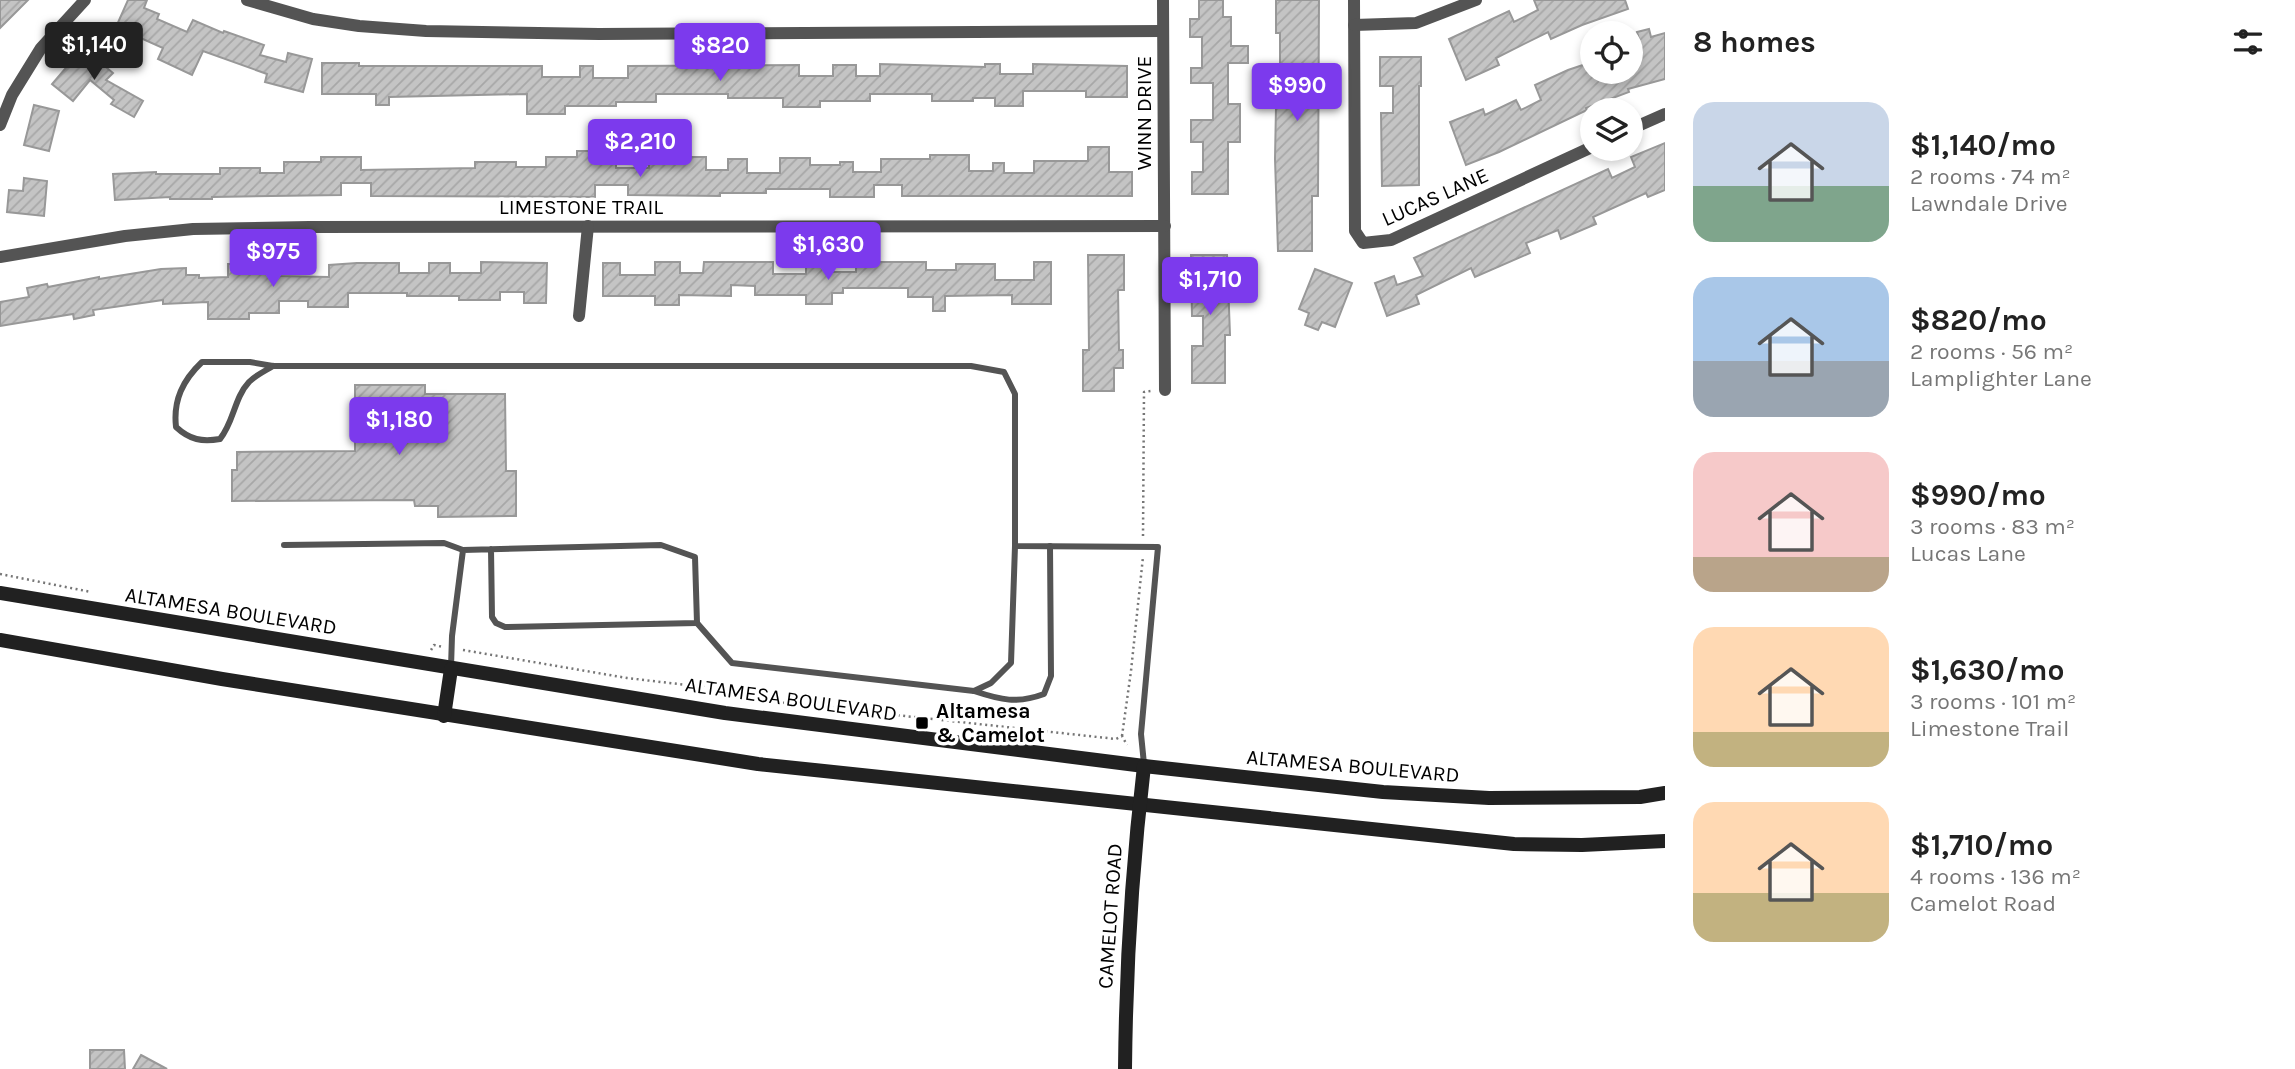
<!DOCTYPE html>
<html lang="en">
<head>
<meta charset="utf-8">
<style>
	body { margin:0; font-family:Karla,sans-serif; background:#f2f2f2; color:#222; height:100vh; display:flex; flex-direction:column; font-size:26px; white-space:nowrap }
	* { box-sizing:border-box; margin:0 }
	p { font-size:23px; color:#767676 }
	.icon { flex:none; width:38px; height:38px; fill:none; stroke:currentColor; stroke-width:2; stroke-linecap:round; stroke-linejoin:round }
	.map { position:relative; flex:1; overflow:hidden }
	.sheet { display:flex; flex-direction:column; background:#fff; width:630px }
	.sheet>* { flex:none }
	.tools { position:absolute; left:1580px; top:21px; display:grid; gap:14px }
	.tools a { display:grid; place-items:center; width:63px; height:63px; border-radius:50%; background:#fff; box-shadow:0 4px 10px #0003; font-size:35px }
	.price { position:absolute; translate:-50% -60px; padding:0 16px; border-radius:7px; background:#7c3aed; color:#fff; font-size:23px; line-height:46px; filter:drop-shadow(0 2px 4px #0008) }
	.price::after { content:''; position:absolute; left:50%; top:42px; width:21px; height:16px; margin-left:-10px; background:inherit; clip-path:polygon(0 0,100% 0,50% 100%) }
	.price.active { background:#222; color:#fff }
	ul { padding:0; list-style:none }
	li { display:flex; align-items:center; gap:21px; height:175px; padding:0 28px }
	li span { display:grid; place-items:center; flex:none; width:196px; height:140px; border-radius:21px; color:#555 }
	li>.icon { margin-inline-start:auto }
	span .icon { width:84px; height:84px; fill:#fffc; stroke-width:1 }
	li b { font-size:30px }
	h2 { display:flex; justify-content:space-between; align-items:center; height:84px; padding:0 28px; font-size:30px }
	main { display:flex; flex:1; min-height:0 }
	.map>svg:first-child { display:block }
</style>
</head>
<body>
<main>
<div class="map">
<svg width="1665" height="1069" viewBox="0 0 1665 1069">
	<defs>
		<pattern id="building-hatch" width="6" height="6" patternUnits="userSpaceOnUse" patternTransform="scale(1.75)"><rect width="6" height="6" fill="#c4c4c4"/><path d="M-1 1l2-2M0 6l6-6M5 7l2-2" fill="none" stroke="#a7a7a7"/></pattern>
	</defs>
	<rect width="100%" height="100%" fill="#fff"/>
	<g fill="url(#building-hatch)" stroke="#989898" stroke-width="2">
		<path d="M0,0H28L0,28Z"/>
		<path d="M128,0H147L144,8L159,14L157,19L187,32L193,20L223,33L224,31L264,45L260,55L286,62L288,53L312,59L303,92L265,82L267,74L203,51L192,75L158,59L163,48L116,27Z"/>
		<path d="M1199,0H1223V17H1231V46H1248V63H1228V104H1240V142H1228V194H1192V172H1203V142H1191V120H1213V83H1191V68H1202V37H1190V19H1199Z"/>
		<path d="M1276,0H1319L1318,196H1312V251H1278L1275,159L1276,107H1280V33H1276Z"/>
		<path d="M1534,0H1625L1628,9L1582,25L1551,39L1548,32L1496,58L1499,65L1466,80L1449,39L1509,11L1514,22L1538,10Z"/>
		<path d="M1649,29L1651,37L1665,33V79L1628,89L1629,92L1586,108L1587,110L1499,152L1466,165L1450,122L1483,109L1485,115L1516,100L1521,110L1541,100L1535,85L1568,70L1592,62V72H1631V46L1640,43L1637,32Z"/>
		<path d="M83,48L113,73L106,80L143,101L134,117L111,104L114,100L90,80L73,101L52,84Z"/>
		<path d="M1380,57H1421V86H1419V185L1382,186L1381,113H1393V86H1380Z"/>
		<path d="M322,63H359V66H542V77H580V66H593V78H628V66L799,65V76H833V65H856V76H880V64L985,67V64H1000V74H1033V64L1127,66V97H1086V91H1023V106H995V98H973V101H932V94H870V101H820V107H783V98H728V94H656V102H616V106H565V114H527V94L389,97V105H376V94H322Z"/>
		<path d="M34,105L59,111L49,151L24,145Z"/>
		<path d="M649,143H670V157H706V170H728V159H747V173H780V158H810V165H840V162H853V172H881V159H930V155H969V171H993V163H1004V173H1034V161H1088V147H1109V172H1132V196H902V185H874V197H830V189H766V193H720V196L628,195V185H595V197L371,196V183H341V195L212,197V199H170V197L115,200L113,174L156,172V174H220V168H260V173H284V162H321V157H361V170L475,168V162H516V167H546V157H577V151H597V162H616V168H649Z"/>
		<path d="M1665,143V190L1648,197L1646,193L1593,217L1596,224L1561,239L1558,230L1526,243L1530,253L1475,277L1471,268L1416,295L1419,304L1387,316L1375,283L1394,276L1397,285L1423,276L1414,258L1608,169L1612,178L1635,167L1631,157Z"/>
		<path d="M24,178L47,181L44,216L7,212L9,190L23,191Z"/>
		<path d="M1088,255H1124V290H1118L1119,350H1123V368H1114V391H1083V350H1089Z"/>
		<path d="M1191,255H1227L1230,335H1225V383H1192V346H1203V316H1192Z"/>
		<path d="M481,262L547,263L546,303H524V292H500V300H459V296H407V293H348V307H308V301H279V313H249V319H208V302L163,304V300L93,310L94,315L74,319L73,314L0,326V302L29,297L27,288L47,284L48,287L99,277V279L161,269L186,268V275H199V278L228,277V264H277V276L329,277V265L357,263H399V273H429V263H450V273H481Z"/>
		<path d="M655,262H680V273H703L704,262H773V274H806V262H829V272H856V262H926V270H956V264H995V280H1034V262H1051V304H1012V295L945,296V311H933V297H908V288H843V293H832V304H806V295H755V286L731,285V296L679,295V305H655V296H603V263H620V275H655Z"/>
		<path d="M1315,269L1352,283L1335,327L1322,322L1318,330L1305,325L1309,313L1299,309Z"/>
		<path d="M355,385H425V394H505L506,471H516V516L438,517V506H415L414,500L232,501V470H237V452L355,451Z"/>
		<path d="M90,1050H124L125,1069H90Z"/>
		<path d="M141,1055L167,1069H133Z"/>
	</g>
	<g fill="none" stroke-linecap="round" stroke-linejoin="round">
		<g stroke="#767676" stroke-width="2.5" stroke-dasharray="2 3.5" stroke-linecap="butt">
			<path d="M1143,536L1144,392L1151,391"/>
			<path d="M0,574L91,592"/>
			<path d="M431,650L434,645L443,647"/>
			<path d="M463,650L627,678L704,687L737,696L767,701L1116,739L1122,736L1127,745"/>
			<path d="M1122,736L1131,671L1143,557"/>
		</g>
		<g stroke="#545454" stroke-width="6">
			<path d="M273,366C265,371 256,375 249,382C234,398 234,422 220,439C202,442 190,440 176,427C173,400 183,380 202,362H250L273,366H971L1004,372L1015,394V546L1158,547L1141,734L1144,764"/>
			<path d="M284,545L444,543L463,550"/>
			<path d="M1015,546L1011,663L991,683L974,691C1001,700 1017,704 1044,694L1051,676L1050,546"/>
			<path d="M697,623L732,663L974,691"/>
			<path d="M451,667L452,636L463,550L661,545L695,557L697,623L505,627L496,623L492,617L491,549"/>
		</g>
		<g stroke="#545454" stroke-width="12">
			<path d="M247,0L313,19L359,26L426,31L599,34L1163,31"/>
			<path d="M1163,0L1165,390"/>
			<path d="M1354,0L1355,231L1363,243L1391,240L1592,147"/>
			<path d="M1354,25L1416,23L1476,0"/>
			<path d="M0,125L12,95L41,48L85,0"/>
			<path d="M1631,129L1665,114"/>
			<path d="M0,257L125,236L193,229L309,227L1165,226"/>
			<path d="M579,316L588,226"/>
		</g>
		<g stroke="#212121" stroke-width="14">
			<path d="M0,593L725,713L1144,766L1383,792L1489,798L1640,797L1665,793"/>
			<path d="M0,640L222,679L758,764L1514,844L1582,845L1665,841"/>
			<path d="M444,716L451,669"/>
			<path d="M1125,1069C1126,968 1132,867 1144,766"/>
		</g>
	</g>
	<rect fill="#000" stroke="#fff" stroke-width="2.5" x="915" y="716" width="14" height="14" rx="3.5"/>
	<g text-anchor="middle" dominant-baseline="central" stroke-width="7" stroke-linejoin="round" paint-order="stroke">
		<g font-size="21" fill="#000" stroke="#fff">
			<text transform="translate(1144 113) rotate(-90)">WINN DRIVE</text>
			<text transform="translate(1435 197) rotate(-24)">LUCAS LANE</text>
			<text x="581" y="207">LIMESTONE TRAIL</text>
			<text transform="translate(231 611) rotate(9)">ALTAMESA BOULEVARD</text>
			<text transform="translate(791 699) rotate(8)">ALTAMESA BOULEVARD</text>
			<text transform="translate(1353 766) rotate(5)">ALTAMESA BOULEVARD</text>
			<text transform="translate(1110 916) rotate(-86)">CAMELOT ROAD</text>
		</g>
		<g font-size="21" font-weight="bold" fill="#000" stroke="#fff" text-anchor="start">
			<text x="936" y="711">Altamesa<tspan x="936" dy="24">&amp; Camelot</tspan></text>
		</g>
	</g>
</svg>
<div class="tools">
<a><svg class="icon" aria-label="locate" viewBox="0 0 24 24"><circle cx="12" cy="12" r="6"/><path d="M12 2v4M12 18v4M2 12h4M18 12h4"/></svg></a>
<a><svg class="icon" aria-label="layers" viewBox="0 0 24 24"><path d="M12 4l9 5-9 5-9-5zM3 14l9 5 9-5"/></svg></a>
</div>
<b class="price active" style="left:94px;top:82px">$1,140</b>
<b class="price" style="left:720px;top:83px">$820</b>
<b class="price" style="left:1297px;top:123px">$990</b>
<b class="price" style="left:640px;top:179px">$2,210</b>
<b class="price" style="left:828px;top:282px">$1,630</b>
<b class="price" style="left:273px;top:289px">$975</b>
<b class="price" style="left:1210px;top:317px">$1,710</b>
<b class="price" style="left:399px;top:457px">$1,180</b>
</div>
<section class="sheet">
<h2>8 homes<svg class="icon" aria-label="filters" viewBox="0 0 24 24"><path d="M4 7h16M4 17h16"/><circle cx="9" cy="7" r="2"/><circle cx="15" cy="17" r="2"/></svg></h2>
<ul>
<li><span style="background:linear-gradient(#c9d6e8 60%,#7fa58c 0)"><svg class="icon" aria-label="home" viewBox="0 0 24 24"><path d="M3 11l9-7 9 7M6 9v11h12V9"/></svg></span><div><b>$1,140/mo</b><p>2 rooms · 74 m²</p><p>Lawndale Drive</p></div></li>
<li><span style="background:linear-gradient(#a9c7e8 60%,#9aa5b1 0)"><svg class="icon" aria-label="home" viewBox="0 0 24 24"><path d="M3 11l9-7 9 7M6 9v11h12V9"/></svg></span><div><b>$820/mo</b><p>2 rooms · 56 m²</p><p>Lamplighter Lane</p></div></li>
<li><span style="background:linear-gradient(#f6c9c9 75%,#b9a48a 0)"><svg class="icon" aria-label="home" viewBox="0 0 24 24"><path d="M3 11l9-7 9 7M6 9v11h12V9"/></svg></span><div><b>$990/mo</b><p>3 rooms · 83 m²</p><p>Lucas Lane</p></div></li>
<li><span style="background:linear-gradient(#ffd9b3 75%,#c2b280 0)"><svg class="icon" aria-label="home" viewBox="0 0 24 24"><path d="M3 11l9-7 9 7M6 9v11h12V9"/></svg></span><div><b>$1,630/mo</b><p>3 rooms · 101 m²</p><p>Limestone Trail</p></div></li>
<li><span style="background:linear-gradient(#ffd9b3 65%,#c2b280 0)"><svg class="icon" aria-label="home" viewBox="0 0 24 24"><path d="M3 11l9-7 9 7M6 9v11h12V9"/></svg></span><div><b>$1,710/mo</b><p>4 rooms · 136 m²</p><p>Camelot Road</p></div></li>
</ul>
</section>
</main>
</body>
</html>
